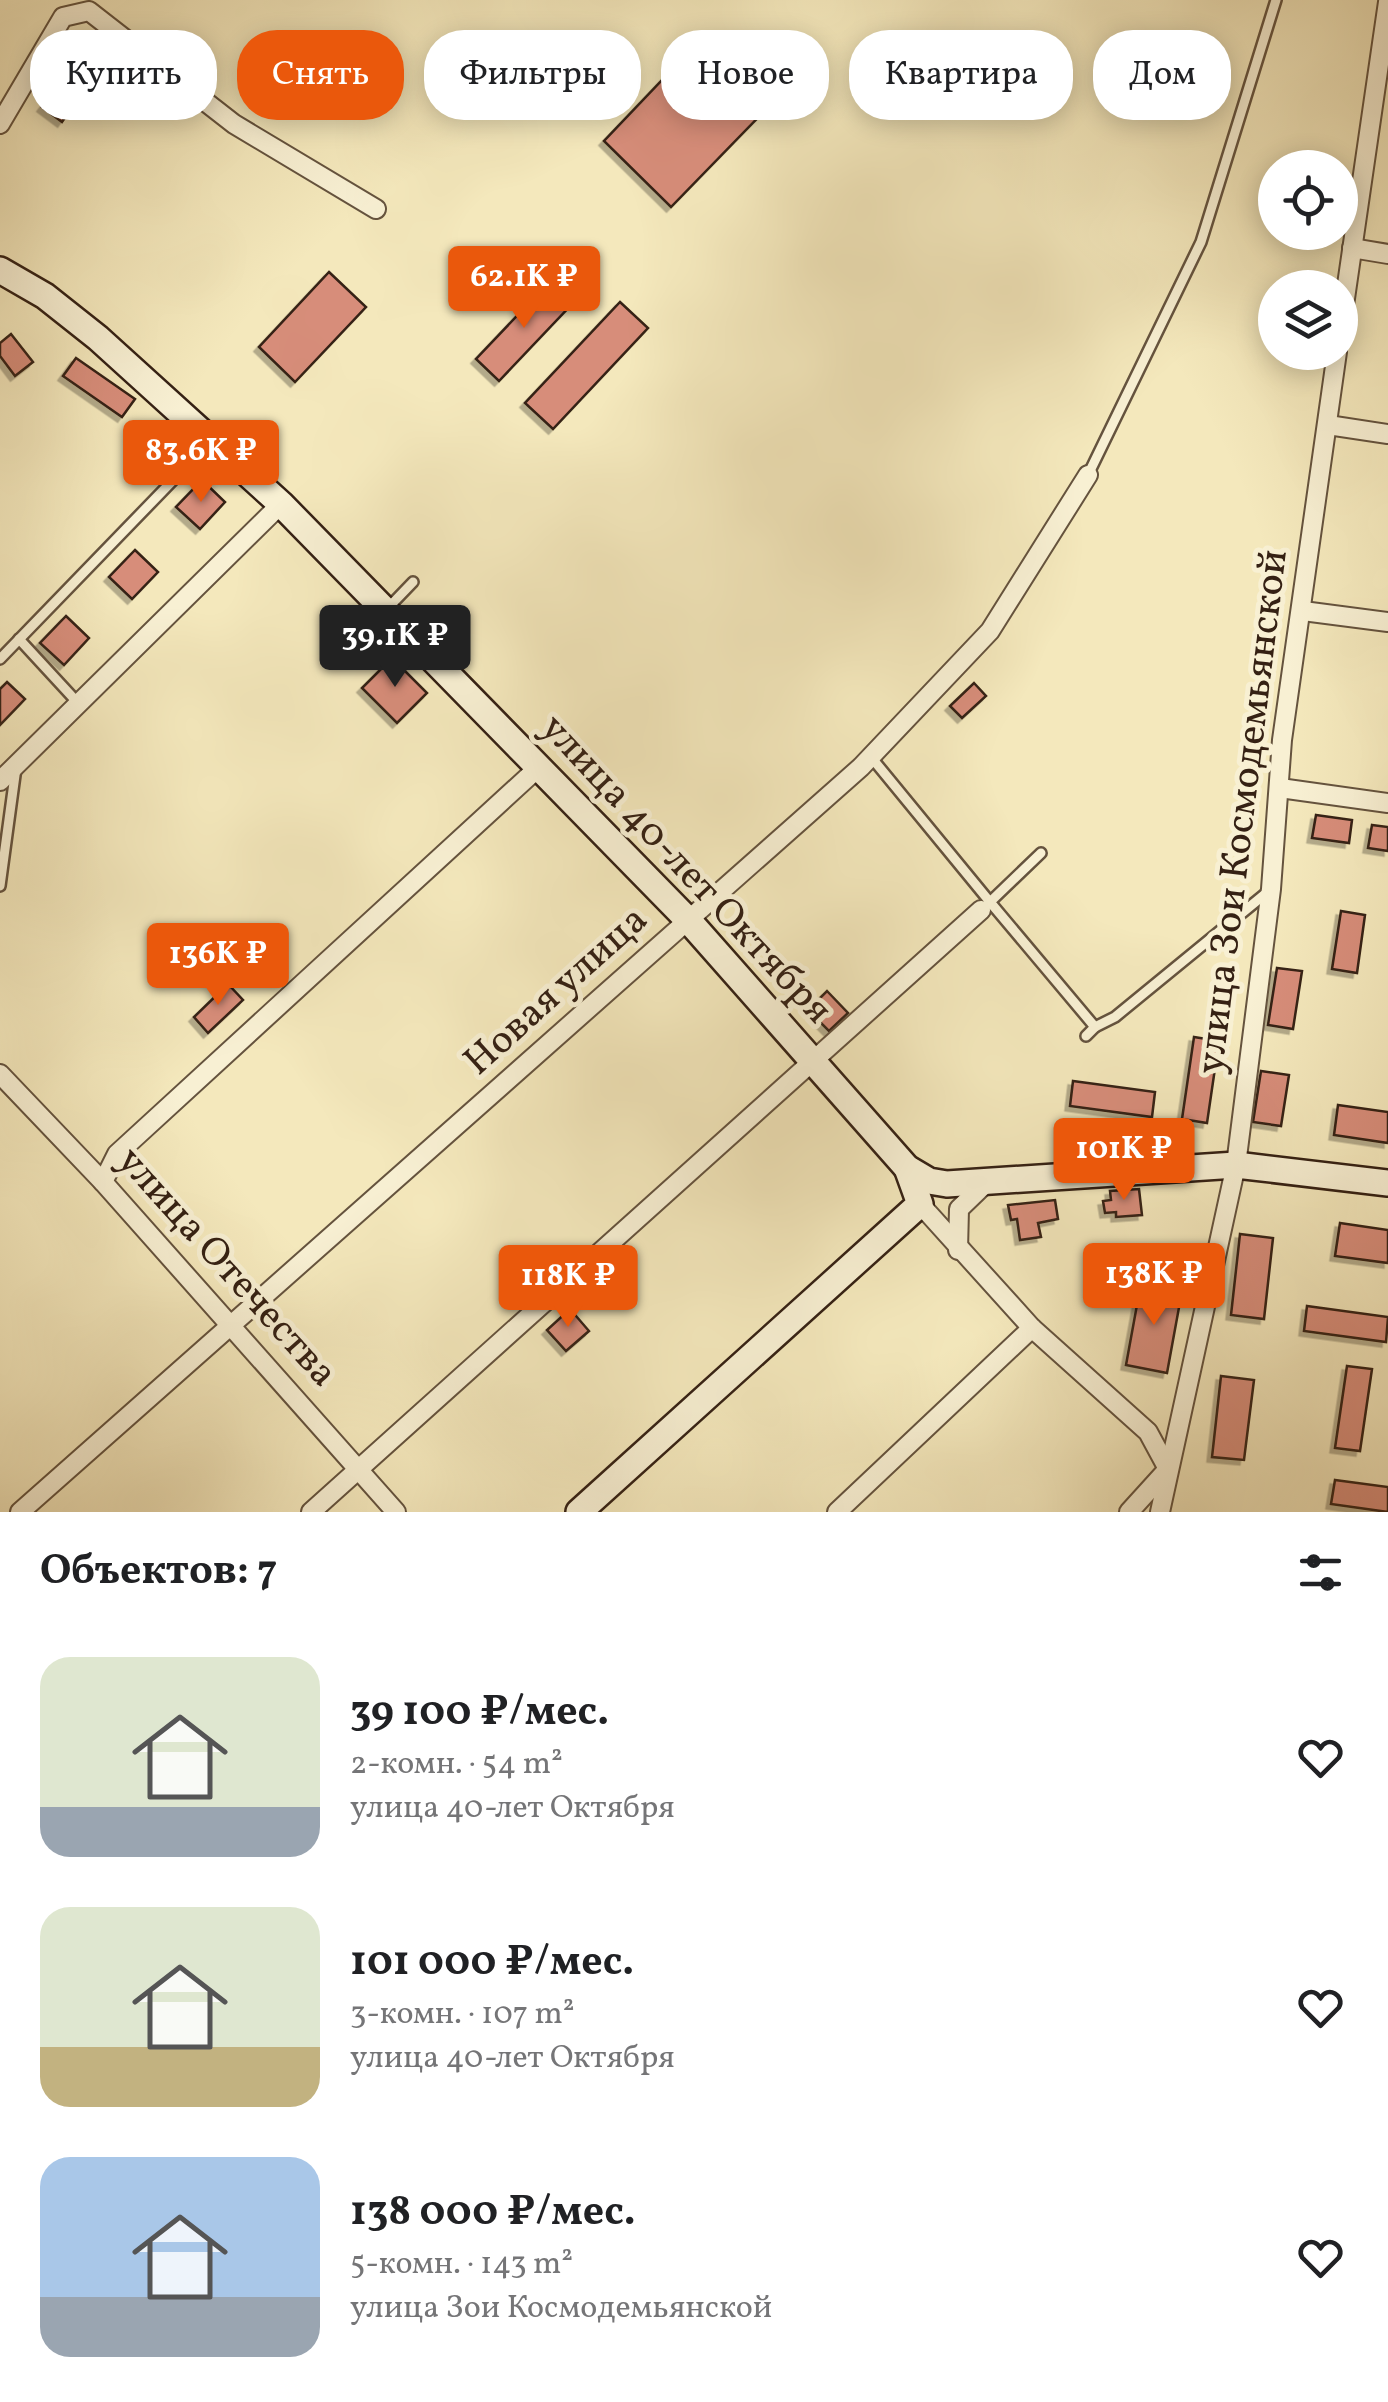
<!DOCTYPE html>
<html lang="ru">
<head>
<meta charset="utf-8">
<style>
	body { margin:0; font-family:Vollkorn,serif; background:#f6f6f6; color:#202124; height:100vh; display:flex; flex-direction:column; font-size:38px; white-space:nowrap }
	* { box-sizing:border-box; margin:0 }
	p { font-size:32px; color:#757577 }
	.icon { flex:none; width:55px; height:55px; fill:none; stroke:currentColor; stroke-width:2; stroke-linecap:round; stroke-linejoin:round }
	.map { position:relative; height:1512px; overflow:hidden }
	.drawer { display:flex; flex-direction:column; background:#fff; flex:1 }
	.drawer>* { flex:none }
	.hud { position:absolute; left:30px; top:30px; width:1330px; height:90px; display:flex; gap:20px }
	.controls { position:absolute; left:1258px; top:150px; display:grid; gap:20px }
	.controls a { display:grid; place-items:center; width:100px; height:100px; border-radius:50%; background:#fff; box-shadow:0 5px 25px #0003; font-size:50px }
	.price { position:absolute; translate:-50% -85px; padding:0 22px; border-radius:10px; background:#ea580c; color:#fff; font-size:32px; line-height:65px; filter:drop-shadow(0 2px 5px #0008) }
	.price::after { content:''; position:absolute; left:50%; top:60px; width:30px; height:22px; margin-left:-15px; background:inherit; clip-path:polygon(0 0,100% 0,50% 100%) }
	.price.current { background:#222; color:#fff }
	ul { padding:0; list-style:none }
	li { display:flex; align-items:center; gap:30px; height:250px; padding:0 40px }
	li span { display:grid; place-items:center; flex:none; width:280px; height:200px; border-radius:30px; color:#555 }
	li>.icon { margin-inline-start:auto }
	span .icon { width:120px; height:120px; fill:#fffc; stroke-width:1 }
	li b { font-size:42px }
	h2 { display:flex; justify-content:space-between; align-items:center; height:120px; padding:0 40px; font-size:42px }
	.chip { padding:0 35px; border-radius:40px; background:#fff; box-shadow:0 5px 25px #0003; font-size:35px; line-height:90px }
	.chip.current { background:#ea580c; color:#fff }
	.map>svg:first-child { display:block }
</style>
</head>
<body>
<div class="map">
<svg width="1388" height="1512" viewBox="0 0 1388 1512">
	<defs>
		<filter id="shadow"><feDropShadow dx="-4.5" dy="4.5" stdDeviation="0" flood-color="#0004"/></filter>
	</defs>
	<rect width="100%" height="100%" fill="#f4e8bc"/>
	<filter id="stains"><feTurbulence type="fractalNoise" baseFrequency=".002" numOctaves="4"/><feColorMatrix values="0 0 0 0 .2 0 0 0 0 .09 0 0 0 0 .02 0 0 0 .5 -.17"/></filter>
	<radialGradient id="worn" r=".72"><stop offset=".6" stop-color="#630" stop-opacity="0"/><stop offset="1" stop-color="#630" stop-opacity=".3"/></radialGradient>
	<g fill="#d78d7a" stroke="#352114" stroke-width="2.5" filter="url(#shadow)">
		<path d="M724,39L781,94L671,207L604,141L684,57L695,68Z"/>
		<path d="M57,88L76,102L62,122L42,107Z"/>
		<path d="M329,272L366,307L295,382L259,347Z"/>
		<path d="M550,281L573,303L499,381L476,359Z"/>
		<path d="M620,302L648,328L553,429L525,403Z"/>
		<path d="M11,334L33,362L15,376L0,356V343Z"/>
		<path d="M76,358L135,399L122,417L63,376Z"/>
		<path d="M202,480L225,502L200,529L176,507Z"/>
		<path d="M135,550L158,572L132,599L109,577Z"/>
		<path d="M66,616L89,638L64,665L40,643Z"/>
		<path d="M392,658L427,693L397,723L362,688Z"/>
		<path d="M7,682L25,699L0,725V689Z"/>
		<path d="M974,683L986,696L962,718L950,706Z"/>
		<path d="M1316,815L1352,820L1349,843L1312,838Z"/>
		<path d="M1372,825L1388,827V851L1368,848Z"/>
		<path d="M1341,911L1365,915L1357,973L1332,969Z"/>
		<path d="M1277,968L1302,971L1293,1029L1268,1025Z"/>
		<path d="M228,984L243,1000L208,1033L194,1017Z"/>
		<path d="M827,991L848,1013L829,1031L808,1010Z"/>
		<path d="M1194,1037L1219,1041L1207,1123L1182,1119Z"/>
		<path d="M1261,1071L1289,1075L1281,1126L1253,1122Z"/>
		<path d="M1073,1081L1155,1092L1152,1117L1070,1106Z"/>
		<path d="M1338,1105L1388,1112V1143L1334,1135Z"/>
		<path d="M1139,1189L1142,1215L1116,1217V1212L1105,1213L1103,1201L1111,1200L1110,1191Z"/>
		<path d="M1055,1200L1058,1219L1038,1223L1041,1237L1020,1240L1017,1219L1011,1220L1008,1205Z"/>
		<path d="M1340,1223L1388,1230V1263L1335,1256Z"/>
		<path d="M1240,1234L1273,1238L1264,1319L1231,1315Z"/>
		<path d="M1141,1283L1182,1291L1167,1373L1126,1365Z"/>
		<path d="M1307,1306L1388,1317L1386,1342L1304,1331Z"/>
		<path d="M570,1309L589,1331L566,1351L547,1330Z"/>
		<path d="M1347,1366L1372,1369L1360,1451L1335,1448Z"/>
		<path d="M1221,1376L1254,1380L1244,1460L1212,1457Z"/>
		<path d="M1335,1480L1388,1487V1512L1331,1504Z"/>
	</g>
	<g fill="none" stroke-linecap="round" stroke-linejoin="round">
		<defs>
			<g id="lane">
				<path d="M1088,475L1201,242L1276,0"/>
				<path d="M387,609L413,582"/>
				<path d="M19,639L78,703"/>
				<path d="M0,659L211,441"/>
				<path d="M871,757L990,902L987,905"/>
				<path d="M1041,853L990,902L1095,1027L1086,1036"/>
				<path d="M0,886L16,768"/>
				<path d="M1095,1027L1115,1017L1270,890"/>
			</g>
			<g id="street">
				<path d="M0,124L63,17L89,11L234,124L376,209"/>
				<path d="M1352,248L1388,254"/>
				<path d="M1340,333L1388,2"/>
				<path d="M1328,425L1388,434"/>
				<path d="M1303,611L1388,622"/>
				<path d="M0,781L281,504"/>
				<path d="M1280,788L1388,803"/>
				<path d="M0,1074L103,1182L396,1512"/>
				<path d="M103,1182L117,1154L540,766"/>
				<path d="M920,1204L1032,1328L1148,1432L1168,1469L1129,1512"/>
				<path d="M958,1250L959,1209L987,1182"/>
				<path d="M20,1512L861,767L990,631L1088,475"/>
				<path d="M311,1512L981,910"/>
				<path d="M837,1512L1032,1328"/>
				<path d="M1160,1512L1236,1165L1271,889L1282,740L1337,352"/>
			</g>
			<g id="secondary">
				<path d="M0,270L45,296L98,338L281,504L689,921L907,1168L929,1181L947,1184L1236,1165L1388,1183"/>
				<path d="M579,1512L920,1204L907,1168"/>
			</g>
		</defs>
		<use href="#lane" stroke="#65533e" stroke-width="14"/>
		<use href="#street" stroke="#65533e" stroke-width="22"/>
		<use href="#secondary" stroke="#352114" stroke-width="30"/>
		<use href="#lane" stroke="#f8f0d3" stroke-width="9"/>
		<use href="#street" stroke="#f8f0d3" stroke-width="18"/>
		<use href="#secondary" stroke="#f8f0d3" stroke-width="25"/>
	</g>
	<g text-anchor="middle" dominant-baseline="central" stroke-width="10" stroke-linejoin="round" paint-order="stroke">
		<g font-size="40" fill="#352114" stroke="#f8f0d3">
			<text transform="translate(1244 812) rotate(-83)">улица Зои Космодемьянской</text>
			<text transform="translate(685 870) rotate(47)">улица 40-лет Октября</text>
			<text transform="translate(557 992) rotate(-42)">Новая улица</text>
			<text transform="translate(226 1268) rotate(48)">улица Отечества</text>
		</g>
	</g>
	<rect width="100%" height="100%" filter="url(#stains)"/>
	<rect width="100%" height="100%" fill="url(#worn)"/>
</svg>
<div class="controls">
<a><svg class="icon" aria-label="locate" viewBox="0 0 24 24"><circle cx="12" cy="12" r="6"/><path d="M12 2v4M12 18v4M2 12h4M18 12h4"/></svg></a>
<a><svg class="icon" aria-label="layers" viewBox="0 0 24 24"><path d="M12 4l9 5-9 5-9-5zM3 14l9 5 9-5"/></svg></a>
</div>
<b class="price" style="left:524px;top:331px">62.1K ₽</b>
<b class="price" style="left:201px;top:505px">83.6K ₽</b>
<b class="price current" style="left:395px;top:690px">39.1K ₽</b>
<b class="price" style="left:218px;top:1008px">136K ₽</b>
<b class="price" style="left:1124px;top:1203px">101K ₽</b>
<b class="price" style="left:1154px;top:1328px">138K ₽</b>
<b class="price" style="left:568px;top:1330px">118K ₽</b>
<div class="hud">
<a class="chip">Купить</a>
<a class="chip current">Снять</a>
<a class="chip">Фильтры</a>
<a class="chip">Новое</a>
<a class="chip">Квартира</a>
<a class="chip">Дом</a>
</div>
</div>
<section class="drawer">
<h2>Объектов: 7<svg class="icon" aria-label="filters" viewBox="0 0 24 24"><path d="M4 7h16M4 17h16"/><circle cx="9" cy="7" r="2"/><circle cx="15" cy="17" r="2"/></svg></h2>
<ul>
<li><span style="background:linear-gradient(#dfe7d0 75%,#9aa5b1 0)"><svg class="icon" aria-label="home" viewBox="0 0 24 24"><path d="M3 11l9-7 9 7M6 9v11h12V9"/></svg></span><div><b>39 100 ₽/мес.</b><p>2-комн. · 54 m²</p><p>улица 40-лет Октября</p></div><svg class="icon" aria-label="heart" viewBox="0 0 24 24"><path d="M12 20l-8-8c-3-5 5-10 8-4 3-6 11-1 8 4z"/></svg></li>
<li><span style="background:linear-gradient(#dfe7d0 70%,#c2b280 0)"><svg class="icon" aria-label="home" viewBox="0 0 24 24"><path d="M3 11l9-7 9 7M6 9v11h12V9"/></svg></span><div><b>101 000 ₽/мес.</b><p>3-комн. · 107 m²</p><p>улица 40-лет Октября</p></div><svg class="icon" aria-label="heart" viewBox="0 0 24 24"><path d="M12 20l-8-8c-3-5 5-10 8-4 3-6 11-1 8 4z"/></svg></li>
<li><span style="background:linear-gradient(#a9c7e8 70%,#9aa5b1 0)"><svg class="icon" aria-label="home" viewBox="0 0 24 24"><path d="M3 11l9-7 9 7M6 9v11h12V9"/></svg></span><div><b>138 000 ₽/мес.</b><p>5-комн. · 143 m²</p><p>улица Зои Космодемьянской</p></div><svg class="icon" aria-label="heart" viewBox="0 0 24 24"><path d="M12 20l-8-8c-3-5 5-10 8-4 3-6 11-1 8 4z"/></svg></li>
</ul>
</section>
</body>
</html>
